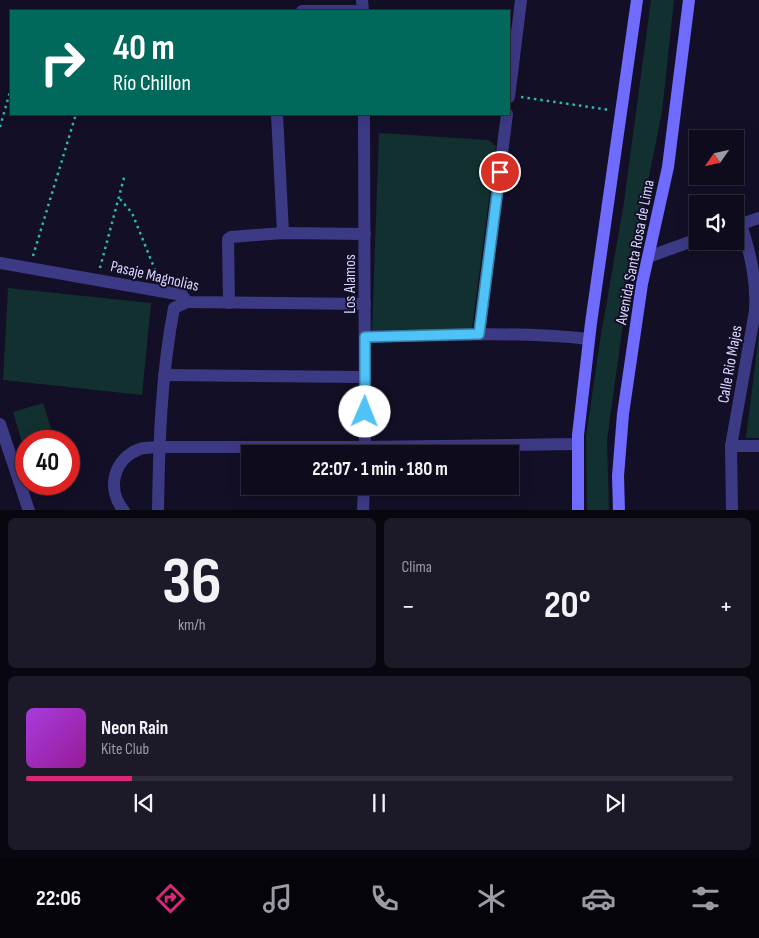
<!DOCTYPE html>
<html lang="es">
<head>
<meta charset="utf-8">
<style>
	:root { --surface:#0e0b1c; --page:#1c1929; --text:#f1f3f6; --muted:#9b9ba3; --line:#2e2b3b; --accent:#db2777 }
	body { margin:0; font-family:"Sofia Sans Condensed",sans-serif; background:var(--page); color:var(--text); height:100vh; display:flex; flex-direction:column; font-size:19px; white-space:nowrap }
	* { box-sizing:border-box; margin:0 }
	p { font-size:16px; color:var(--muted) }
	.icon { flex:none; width:28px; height:28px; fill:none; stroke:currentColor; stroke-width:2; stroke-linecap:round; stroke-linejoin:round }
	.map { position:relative; height:510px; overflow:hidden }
	.panel { display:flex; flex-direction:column; gap:8px; padding:8px; background:#08060f; flex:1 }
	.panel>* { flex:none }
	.hud { position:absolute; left:10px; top:10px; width:500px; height:105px; border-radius:0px; box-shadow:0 2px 12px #0003,0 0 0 1px var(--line); background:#00695c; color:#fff; overflow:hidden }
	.needle { width:32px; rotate:236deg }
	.fabs { position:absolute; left:689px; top:130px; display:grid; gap:10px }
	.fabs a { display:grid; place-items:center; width:55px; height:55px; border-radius:0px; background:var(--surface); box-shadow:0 2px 12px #0003,0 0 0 1px var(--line); font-size:25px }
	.speed { position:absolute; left:15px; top:430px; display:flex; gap:10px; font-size:25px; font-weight:700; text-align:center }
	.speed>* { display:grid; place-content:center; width:65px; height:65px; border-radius:50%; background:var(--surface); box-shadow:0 2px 12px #0003,0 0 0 1px var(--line); line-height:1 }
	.speed .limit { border:8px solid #d22; background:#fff; color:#111 }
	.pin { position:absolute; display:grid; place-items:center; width:42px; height:42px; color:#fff; margin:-21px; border:2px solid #fff; border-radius:50%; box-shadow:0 1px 5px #0007 }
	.me { position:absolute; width:55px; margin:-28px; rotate:1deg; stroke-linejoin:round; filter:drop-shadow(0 0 4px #0008) }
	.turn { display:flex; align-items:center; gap:18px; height:105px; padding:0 20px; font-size:22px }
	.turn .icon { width:65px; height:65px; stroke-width:2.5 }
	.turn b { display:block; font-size:35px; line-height:42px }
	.big { font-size:38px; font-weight:700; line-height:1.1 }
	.panel .card { flex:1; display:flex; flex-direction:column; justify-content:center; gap:8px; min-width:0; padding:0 18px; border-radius:8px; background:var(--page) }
	.panel .dial { align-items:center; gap:0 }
	.dial b { font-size:65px; line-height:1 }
	.song { display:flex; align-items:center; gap:15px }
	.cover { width:60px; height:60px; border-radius:8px; background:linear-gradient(135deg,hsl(280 70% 55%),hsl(300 70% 35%)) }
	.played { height:5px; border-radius:2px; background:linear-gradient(90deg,var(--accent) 15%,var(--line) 15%) }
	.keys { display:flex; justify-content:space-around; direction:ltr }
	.heat { display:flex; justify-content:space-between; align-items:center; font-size:28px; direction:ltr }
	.panel .tiles { flex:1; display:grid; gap:8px; grid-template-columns:1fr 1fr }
	.card:last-child { grid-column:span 2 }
	.trip { position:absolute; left:241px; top:445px; width:278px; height:50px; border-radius:0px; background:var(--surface); box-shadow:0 2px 12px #0003,0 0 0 1px var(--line); font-weight:700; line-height:50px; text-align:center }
	.tab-bar { display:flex; height:80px; justify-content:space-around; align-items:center; background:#06040b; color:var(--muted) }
	.tab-bar .icon { width:35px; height:35px }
	.tab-bar .on { color:var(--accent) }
	.tab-bar b { font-size:22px; color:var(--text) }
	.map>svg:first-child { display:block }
	.green { fill:#12302f }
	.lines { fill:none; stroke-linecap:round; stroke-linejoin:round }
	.path { stroke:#2fb8b0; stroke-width:2.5; stroke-dasharray:2.5 4; stroke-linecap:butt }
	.minor { stroke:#3d3a85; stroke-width:12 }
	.tertiary { stroke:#3d3a85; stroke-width:12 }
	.secondary { stroke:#6f6bff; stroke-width:12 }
	.route-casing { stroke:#337fa1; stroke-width:12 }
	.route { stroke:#4fc3f7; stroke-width:9 }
	.labels { text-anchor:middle; stroke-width:4; stroke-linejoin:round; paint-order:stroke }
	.street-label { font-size:16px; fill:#d9d4ff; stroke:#130f26 }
</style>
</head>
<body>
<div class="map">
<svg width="759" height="511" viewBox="0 0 759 511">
	<rect width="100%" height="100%" fill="#130f26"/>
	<!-- green -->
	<g class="green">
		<polygon points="651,0 674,0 662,112 631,266 607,440 609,510 587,510 586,436 600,341 624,202"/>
		<polygon points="379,133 488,140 496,146 472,329 372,330"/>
		<polygon points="8,288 151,303 142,395 3,380"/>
		<polygon points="759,333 759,438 746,438"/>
		<polygon points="43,403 55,441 26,441 26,456 13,412"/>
	</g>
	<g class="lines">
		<!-- path -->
		<g class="path">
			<polyline points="521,97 610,110"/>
			<polyline points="0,127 11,88"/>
			<polyline points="120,199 132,213 158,277"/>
			<polyline points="33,256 76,114"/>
			<polyline points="100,268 125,174"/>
		</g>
		<!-- minor -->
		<g class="minor">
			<polyline points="302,11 363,11"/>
			<polyline points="509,97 521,0"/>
			<polyline points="277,114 283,233"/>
			<polyline points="0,263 182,295 187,302 365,304"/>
			<polyline points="229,303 228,239 231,237 283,233 365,234"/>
			<polyline points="479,334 507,114"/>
			<path d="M365,337C439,335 515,331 589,339"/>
			<polyline points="164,375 365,377"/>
			<polyline points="0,424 29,511"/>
			<polyline points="731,446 759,446"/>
			<path d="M124,511C106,489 113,459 140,449C146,447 153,448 159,447H365L577,444"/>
			<path d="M158,511C159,443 161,375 174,308L187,302"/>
			<path d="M732,511L731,446L755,311C757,280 750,253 741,224"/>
		</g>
		<!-- tertiary -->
		<g class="tertiary">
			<polyline points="362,0 363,11"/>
			<polyline points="364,114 365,454"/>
			<polyline points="735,226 759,218"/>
			<polyline points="648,257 698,239"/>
			<polyline points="363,511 364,486"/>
		</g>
		<!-- secondary -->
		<g class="secondary">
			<polyline points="578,511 578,435 591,323 637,0"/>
			<polyline points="619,511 618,476 623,414 642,284 668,167 689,0"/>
		</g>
	</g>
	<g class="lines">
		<!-- route casing -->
		<g class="route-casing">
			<polyline id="route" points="365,412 365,337 479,334 500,172"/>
		</g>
		<!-- route -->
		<use href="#route" class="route"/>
	</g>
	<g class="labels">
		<!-- street labels -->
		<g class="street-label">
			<text transform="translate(634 252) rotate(-79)" y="6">Avenida Santa Rosa de Lima</text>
			<text transform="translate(155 275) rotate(13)" y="6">Pasaje Magnolias</text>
			<text transform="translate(349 284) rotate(-90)" y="6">Los Alamos</text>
			<text transform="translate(729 364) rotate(-80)" y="6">Calle Rio Majes</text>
		</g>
	</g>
</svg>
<div class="fabs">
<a><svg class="needle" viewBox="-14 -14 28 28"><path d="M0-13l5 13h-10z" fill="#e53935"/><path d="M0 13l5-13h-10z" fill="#9b9ba3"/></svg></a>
<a><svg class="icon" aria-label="sound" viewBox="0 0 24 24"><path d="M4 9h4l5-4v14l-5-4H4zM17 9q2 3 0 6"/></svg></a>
</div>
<div class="speed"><div class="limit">40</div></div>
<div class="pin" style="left:500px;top:172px;background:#d93025"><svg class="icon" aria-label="arrive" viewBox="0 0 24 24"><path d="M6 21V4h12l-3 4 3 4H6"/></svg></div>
<svg class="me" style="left:365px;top:412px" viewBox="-20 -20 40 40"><circle r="19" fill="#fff"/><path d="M0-13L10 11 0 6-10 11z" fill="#4fc3f7"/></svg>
<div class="trip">22:07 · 1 min · 180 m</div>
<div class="hud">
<div class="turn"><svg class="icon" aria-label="right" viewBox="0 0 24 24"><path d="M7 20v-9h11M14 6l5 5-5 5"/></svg><div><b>40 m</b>Río Chillon</div></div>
</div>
</div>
<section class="panel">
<div class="tiles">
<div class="card dial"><b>36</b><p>km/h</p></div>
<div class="card"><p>Clima</p>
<div class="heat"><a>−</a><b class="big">20°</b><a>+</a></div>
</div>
<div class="card">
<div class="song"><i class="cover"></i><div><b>Neon Rain</b><p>Kite Club</p></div></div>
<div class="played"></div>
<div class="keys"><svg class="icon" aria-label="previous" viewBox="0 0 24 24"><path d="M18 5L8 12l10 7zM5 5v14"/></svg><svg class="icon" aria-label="pause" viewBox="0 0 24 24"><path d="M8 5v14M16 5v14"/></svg><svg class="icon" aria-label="next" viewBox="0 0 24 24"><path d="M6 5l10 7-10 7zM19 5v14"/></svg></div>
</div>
</div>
</section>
<nav class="tab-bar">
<b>22:06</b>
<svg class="icon on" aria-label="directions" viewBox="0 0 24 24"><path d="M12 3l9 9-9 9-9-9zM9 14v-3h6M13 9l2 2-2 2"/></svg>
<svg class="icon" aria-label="music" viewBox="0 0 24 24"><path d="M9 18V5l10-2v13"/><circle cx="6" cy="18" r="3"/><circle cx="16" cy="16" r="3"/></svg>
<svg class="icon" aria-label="phone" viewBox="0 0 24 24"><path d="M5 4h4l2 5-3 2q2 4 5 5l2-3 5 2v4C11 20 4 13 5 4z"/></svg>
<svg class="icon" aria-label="climate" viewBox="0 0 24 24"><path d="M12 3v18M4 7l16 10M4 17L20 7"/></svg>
<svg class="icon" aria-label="car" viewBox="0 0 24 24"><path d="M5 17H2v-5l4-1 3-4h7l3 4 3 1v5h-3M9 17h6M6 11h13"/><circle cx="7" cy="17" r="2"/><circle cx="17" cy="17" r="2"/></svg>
<svg class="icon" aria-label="filters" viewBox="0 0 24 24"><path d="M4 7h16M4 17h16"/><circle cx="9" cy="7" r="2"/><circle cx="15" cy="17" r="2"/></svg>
</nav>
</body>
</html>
